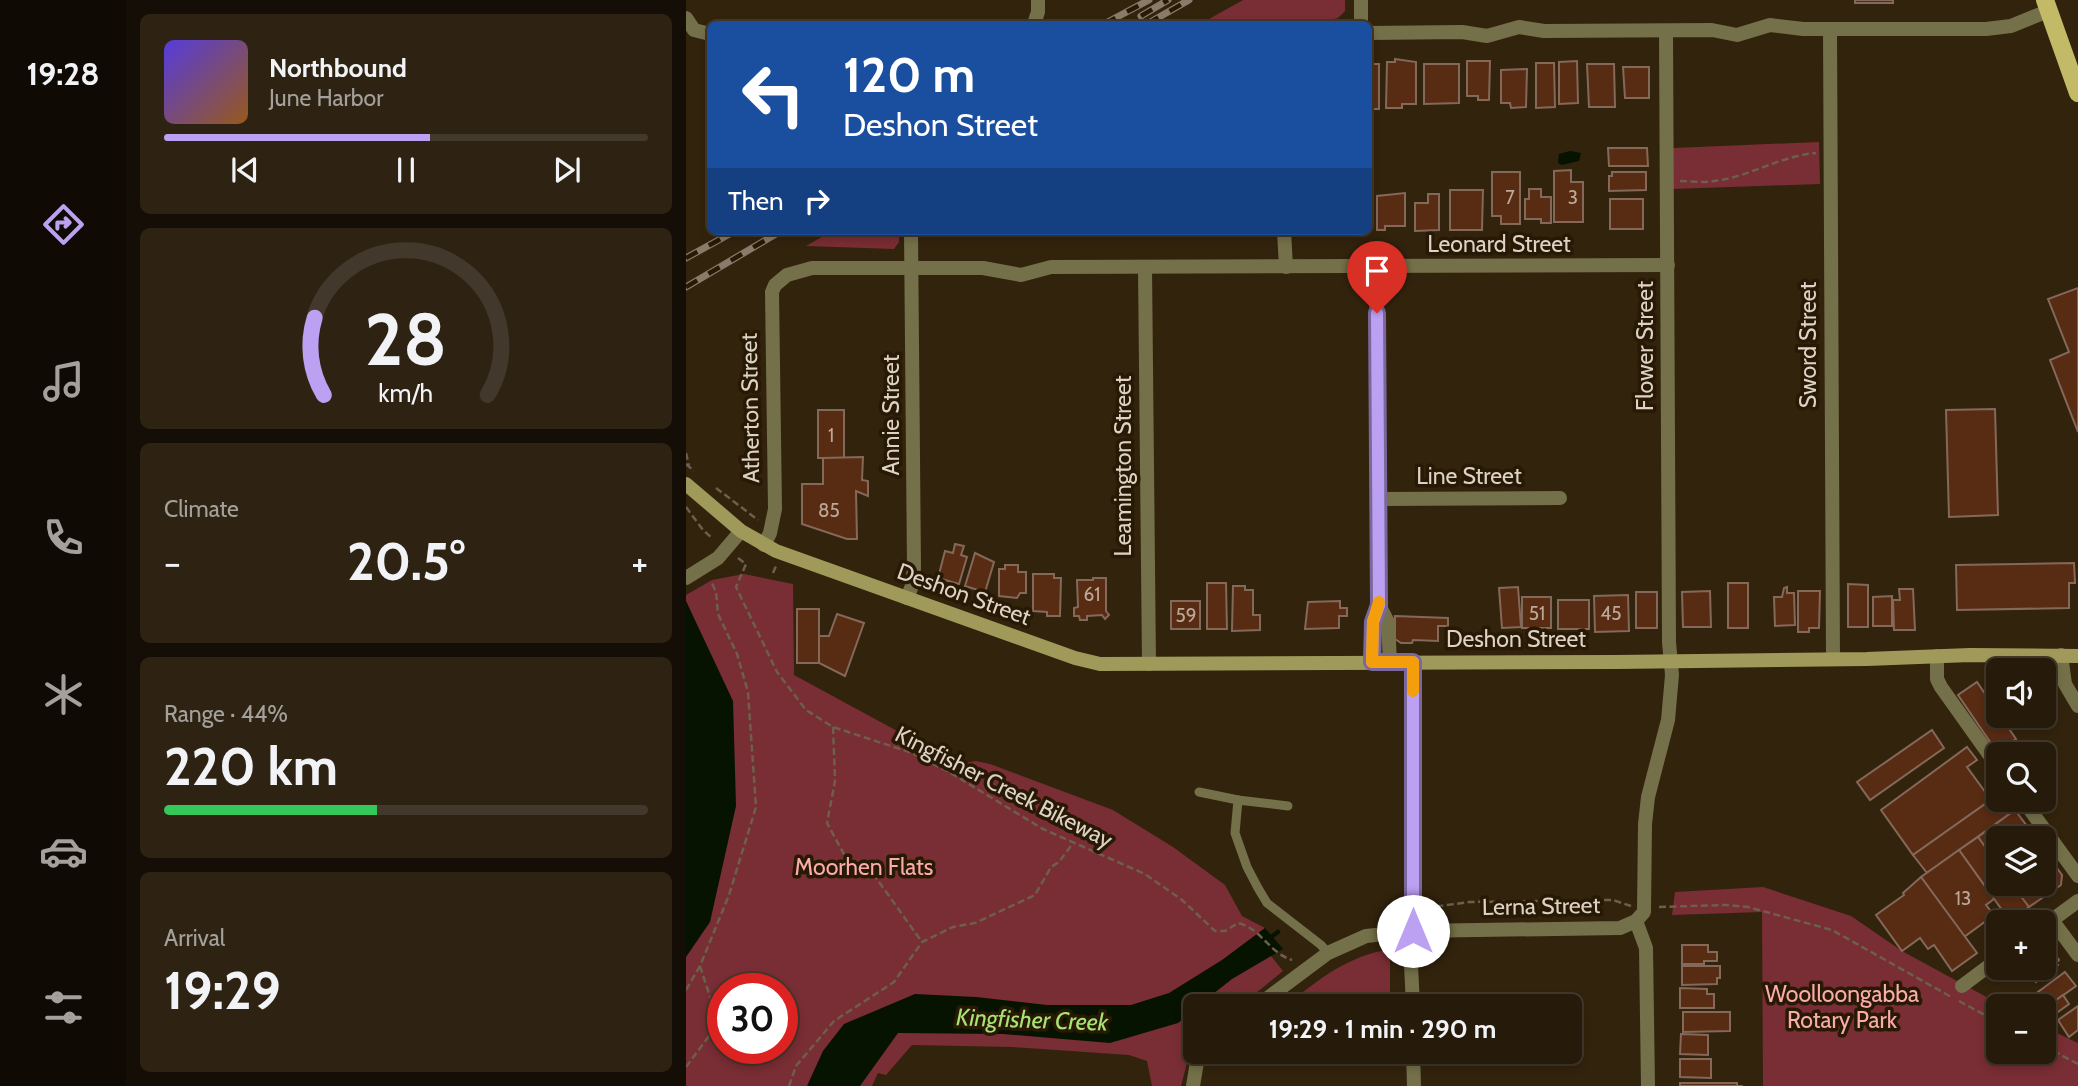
<!DOCTYPE html>
<html lang="en">
<head>
<meta charset="utf-8">
<style>
	:root { --surface:#261a0a; --page:#2e2313; --text:#f1f3f6; --muted:#a4a19c; --line:#42382b; --accent:#bca0f2 }
	body { margin:0; font-family:Cabin,sans-serif; background:var(--page); color:var(--text); height:100vh; display:flex; flex-direction:column; font-size:26px; white-space:nowrap }
	* { box-sizing:border-box; margin:0 }
	p { font-size:23px; color:var(--muted) }
	.icon { flex:none; width:38px; height:38px; fill:none; stroke:currentColor; stroke-width:2; stroke-linecap:round; stroke-linejoin:round }
	.map { position:relative; flex:1; overflow:hidden }
	.drawer { display:flex; flex-direction:column; gap:14px; padding:14px; background:#150e06; width:560px }
	.drawer>* { flex:none }
	.hud { position:absolute; left:21px; top:21px; width:665px; height:214px; border-radius:10px; box-shadow:0 4px 10px #0003,0 0 0 2px var(--line); background:#1a4fa0; color:#fff; overflow:hidden }
	.tools { position:absolute; left:1300px; top:658px; display:grid; gap:14px }
	.tools a { display:grid; place-items:center; width:70px; height:70px; border-radius:10px; background:var(--surface); box-shadow:0 4px 10px #0003,0 0 0 2px var(--line); font-size:35px }
	.speed { position:absolute; left:21px; top:973px; display:flex; gap:14px; font-size:35px; font-weight:700; text-align:center }
	.speed>* { display:grid; place-content:center; width:91px; height:91px; border-radius:50%; background:var(--surface); box-shadow:0 4px 10px #0003,0 0 0 2px var(--line); line-height:1 }
	.speed .limit { border:10px solid #d22; background:#fff; color:#111 }
	.pin { position:absolute; display:grid; place-items:center; width:60px; height:60px; color:#fff; margin:-72px -30px; border-radius:50% 50% 50% 0; rotate:-45deg; box-shadow:0 0 7px #0007 }
	.pin .icon { rotate:45deg }
	.me { position:absolute; width:77px; margin:-38px; rotate:0deg; stroke-linejoin:round; filter:drop-shadow(0 0 5px #0008) }
	.turn { display:flex; align-items:center; gap:24px; height:147px; padding:0 21px; font-size:32px }
	.turn .icon { width:91px; height:91px; stroke-width:2.5 }
	.turn b { display:block; font-size:49px; line-height:60px }
	.then { display:flex; align-items:center; height:66px; padding:0 21px; background:#0003; gap:14px; font-size:26px }
	.big { font-size:52px; font-weight:700; line-height:1.1 }
	.drawer .widget { flex:1; display:flex; flex-direction:column; justify-content:center; gap:10px; min-width:0; padding:0 24px; border-radius:10px; background:var(--page) }
	.drawer .dial { align-items:center; gap:0 }
	.dial svg { height:182px; overflow:visible; fill:none; stroke:var(--line); stroke-width:7; stroke-linecap:round; text-anchor:middle }
	.dial text { fill:var(--text); stroke:none }
	.song { display:flex; align-items:center; gap:21px }
	.cover { width:84px; height:84px; border-radius:10px; background:linear-gradient(135deg,hsl(250 70% 55%),hsl(30 70% 35%)) }
	.played { height:7px; border-radius:4px; background:linear-gradient(90deg,var(--accent) 55%,var(--line) 55%) }
	.keys { display:flex; justify-content:space-around; direction:ltr }
	.heat { display:flex; justify-content:space-between; align-items:center; font-size:38px; direction:ltr }
	.charge { height:10px; border-radius:5px; background:linear-gradient(90deg,#34c759 44%,var(--line) 0) }
	.trip { position:absolute; left:497px; top:994px; width:399px; height:70px; border-radius:10px; background:var(--surface); box-shadow:0 4px 10px #0003,0 0 0 2px var(--line); font-weight:700; line-height:70px; text-align:center }
	main { display:flex; flex:1; min-height:0 }
	.menu { display:flex; flex-direction:column; width:126px; justify-content:space-around; align-items:center; background:#0f0a04; color:var(--muted) }
	.menu .icon { width:49px; height:49px }
	.menu .selected { color:var(--accent) }
	.menu b { font-size:32px; color:var(--text) }
	.map>svg:first-child { display:block }
	.green { fill:#792d34; fill-rule:evenodd }
	.water { fill:#061300 }
	.lines { fill:none; stroke-linecap:round; stroke-linejoin:round }
	.stream { stroke:#061300; stroke-width:4.5 }
	.building { fill:#582b13; stroke:#84685a; stroke-width:2 }
	.path { stroke:#6d5f4c; stroke-width:2.5; stroke-dasharray:7 3.5; stroke-linecap:butt }
	.lane { stroke:#747049; stroke-width:9 }
	.street { stroke:#747049; stroke-width:14 }
	.secondary { stroke:#a09a5a; stroke-width:14 }
	.primary { stroke:#c2ba66; stroke-width:18 }
	.rail-casing { stroke:#887b6a; stroke-width:7 }
	.rail { stroke:#281904; stroke-width:4.5; stroke-dasharray:13; stroke-linecap:butt }
	.route-casing { stroke:#7a689d; stroke-width:18 }
	.route { stroke:#bca0f2; stroke-width:12 }
	.slow { stroke:#f59e0b; stroke-width:12 }
	.labels { text-anchor:middle; stroke-width:7; stroke-linejoin:round; paint-order:stroke }
	.number-label { font-size:19px; fill:#bba898 }
	.street-label { font-size:23px; fill:#dcd2c5; stroke:#281904 }
	.park-label { font-size:23px; fill:#faabac; stroke:#281904 }
	.water-label { font-size:24px; font-style:italic; fill:#a8e474; stroke:#281904 }
</style>
</head>
<body>
<main>
<nav class="menu">
<b>19:28</b>
<svg class="icon selected" aria-label="directions" viewBox="0 0 24 24"><path d="M12 3l9 9-9 9-9-9zM9 14v-3h6M13 9l2 2-2 2"/></svg>
<svg class="icon" aria-label="music" viewBox="0 0 24 24"><path d="M9 18V5l10-2v13"/><circle cx="6" cy="18" r="3"/><circle cx="16" cy="16" r="3"/></svg>
<svg class="icon" aria-label="phone" viewBox="0 0 24 24"><path d="M5 4h4l2 5-3 2q2 4 5 5l2-3 5 2v4C11 20 4 13 5 4z"/></svg>
<svg class="icon" aria-label="climate" viewBox="0 0 24 24"><path d="M12 3v18M4 7l16 10M4 17L20 7"/></svg>
<svg class="icon" aria-label="car" viewBox="0 0 24 24"><path d="M5 17H2v-5l4-1 3-4h7l3 4 3 1v5h-3M9 17h6M6 11h13"/><circle cx="7" cy="17" r="2"/><circle cx="17" cy="17" r="2"/></svg>
<svg class="icon" aria-label="filters" viewBox="0 0 24 24"><path d="M4 7h16M4 17h16"/><circle cx="9" cy="7" r="2"/><circle cx="15" cy="17" r="2"/></svg>
</nav>
<section class="drawer">
<div class="widget">
<div class="song"><i class="cover"></i><div><b>Northbound</b><p>June Harbor</p></div></div>
<div class="played"></div>
<div class="keys"><svg class="icon" aria-label="previous" viewBox="0 0 24 24"><path d="M18 5L8 12l10 7zM5 5v14"/></svg><svg class="icon" aria-label="pause" viewBox="0 0 24 24"><path d="M8 5v14M16 5v14"/></svg><svg class="icon" aria-label="next" viewBox="0 0 24 24"><path d="M6 5l10 7-10 7zM19 5v14"/></svg></div>
</div>
<div class="widget dial"><svg viewBox="0 0 100 80">
<path d="M14 69A42 42 0 1 1 86 69"/>
<path d="M14 69A42 42 0 0 1 10 35" stroke="#bca0f2"/>
<text x="50" y="56" font-size="32" font-weight="700">28</text>
<text x="50" y="72" font-size="11">km/h</text>
</svg></div>
<div class="widget"><p>Climate</p>
<div class="heat"><a>−</a><b class="big">20.5°</b><a>+</a></div>
</div>
<div class="widget"><p>Range · 44%</p><b class="big">220 km</b><div class="charge"></div></div>
<div class="widget"><p>Arrival</p><b class="big">19:29</b></div>
</section>
<div class="map">
<svg width="1392" height="1086" viewBox="0 0 1392 1086">
	<rect width="100%" height="100%" fill="#32230d"/>
	<!-- green -->
	<g class="green">
		<polygon points="557,0 659,0 659,11 652,18 644,20 523,19"/>
		<polygon points="1133,142 1134,184 987,189 987,148"/>
		<polygon points="146,231 213,231 213,242 208,249 120,246"/>
		<path d="M58,574L107,584L108,675L272,764L290,761L304,764L427,810L487,847L539,885L556,916L579,928L569,936L597,971L554,1006H509V1049L503,1055L495,1086H466L461,1061L443,1055L326,1047L226,1045L200,1075L192,1073L186,1086H0V595L26,580ZM37,989H96V1048H37Z"/>
		<polygon points="1077,887 1165,916 1216,951 1317,1006 1312,1006 1312,1052 1358,1052 1358,1027 1392,1043 1392,1086 1077,1086 1076,912 986,915 989,892"/>
		<path d="M704,949V1006H600C634,978 660,957 704,949Z"/>
		<polygon points="545,1052 704,1052 704,1058 534,1061"/>
	</g>
	<!-- water -->
	<g class="water">
		<polygon points="884,151 895,153 893,161 876,165 872,163 873,154"/>
		<polygon points="0,601 47,701 50,806 24,922 0,957"/>
		<polygon points="579,928 597,949 546,979 512,1006 509,1006 509,1009 492,1023 424,1043 317,1034 212,1033 174,1086 121,1086 137,1051 158,1024 229,994 290,997 361,1005 445,1005 483,993 536,960"/>
	</g>
	<g class="lines">
		<!-- stream -->
		<polyline class="stream" points="581,940 592,932"/>
	</g>
	<!-- building -->
	<g class="building">
		<rect x="1169" y="0" width="38" height="3"/>
		<polygon points="709,59 730,62 730,104 716,104 716,108 700,108 701,62 709,62"/>
		<polygon points="781,61 804,61 803,100 792,100 792,96 781,96"/>
		<polygon points="891,61 892,103 873,104 873,62"/>
		<polygon points="850,63 868,63 869,107 850,108"/>
		<rect x="682" y="64" width="11" height="45"/>
		<polygon points="738,64 773,64 773,103 738,104"/>
		<polygon points="901,64 928,64 929,107 903,107"/>
		<polygon points="937,67 963,67 963,98 939,98"/>
		<polygon points="841,69 840,107 825,108 824,103 815,103 815,70"/>
		<polygon points="922,148 961,148 962,166 923,166"/>
		<polygon points="885,170 885,182 897,182 897,222 868,222 868,171"/>
		<polygon points="806,172 834,172 834,224 815,224 815,216 806,216"/>
		<polygon points="926,172 960,172 960,190 923,191 923,176 926,176"/>
		<polygon points="843,189 855,189 855,197 865,197 865,223 855,223 855,219 839,219 839,199 843,199"/>
		<polygon points="764,190 797,190 796,230 764,230"/>
		<polygon points="719,193 719,226 699,226 699,230 691,230 691,196"/>
		<polygon points="742,194 753,194 753,230 729,231 729,203 742,203"/>
		<rect x="924" y="199" width="33" height="30"/>
		<polygon points="1392,288 1392,432 1364,360 1383,352 1362,299"/>
		<polygon points="1309,409 1312,515 1263,517 1260,410"/>
		<rect x="132" y="410" width="26" height="48"/>
		<polygon points="177,457 176,480 182,481 182,496 170,491 171,539 161,539 116,524 116,484 137,484 137,458"/>
		<polygon points="269,544 278,546 275,555 281,557 273,584 252,578 259,551 267,553"/>
		<polygon points="289,553 308,562 297,599 291,597 292,590 279,586"/>
		<polygon points="1388,563 1389,583 1383,583 1383,608 1271,610 1270,565"/>
		<polygon points="319,565 332,565 332,572 340,572 340,593 334,593 331,598 313,596 313,569 319,569"/>
		<polygon points="347,574 368,574 368,578 375,578 374,616 361,616 361,612 347,611"/>
		<polygon points="407,578 420,578 420,611 423,615 419,619 416,615 401,616 401,620 394,620 393,616 388,616 388,608 392,607 391,580 407,580"/>
		<polygon points="521,583 540,583 541,629 521,629"/>
		<rect x="1042" y="583" width="20" height="45"/>
		<polygon points="1162,584 1182,585 1182,627 1162,627"/>
		<polygon points="547,586 559,586 559,590 567,590 567,615 574,615 574,630 546,631"/>
		<polygon points="832,587 835,627 816,628 813,588"/>
		<polygon points="1101,587 1101,593 1108,593 1109,625 1089,626 1088,597 1096,597 1098,588"/>
		<polygon points="1213,589 1227,589 1229,630 1208,630 1207,600 1214,600"/>
		<polygon points="1024,591 1025,627 997,627 996,592"/>
		<polygon points="1112,591 1134,591 1133,628 1123,628 1123,632 1112,632"/>
		<rect x="950" y="592" width="21" height="36"/>
		<polygon points="942,595 943,631 909,632 908,596"/>
		<polygon points="1206,596 1206,626 1187,626 1187,597"/>
		<rect x="836" y="597" width="29" height="31"/>
		<rect x="872" y="600" width="31" height="29"/>
		<rect x="485" y="601" width="29" height="28"/>
		<polygon points="654,601 654,608 661,608 661,616 653,616 653,628 619,629 622,602"/>
		<rect x="111" y="609" width="22" height="54"/>
		<polygon points="151,614 178,623 159,676 133,663 133,636 143,636"/>
		<polygon points="709,616 762,618 762,626 752,626 752,641 727,640 726,643 715,643 709,639"/>
		<polygon points="1291,682 1330,739 1311,752 1272,695"/>
		<polygon points="1246,730 1258,748 1184,800 1171,782"/>
		<polygon points="1281,747 1291,760 1281,767 1305,800 1227,855 1195,810"/>
		<polygon points="1309,797 1322,815 1241,873 1227,855"/>
		<polygon points="1329,810 1350,838 1312,838 1312,865 1292,837"/>
		<polygon points="1292,837 1312,865 1312,884 1326,884 1343,907 1324,921 1273,850"/>
		<polygon points="1273,850 1308,899 1300,905 1308,915 1278,937 1235,877"/>
		<polygon points="1358,850 1376,875 1375,885 1343,907 1326,884 1358,884"/>
		<polygon points="1235,877 1291,953 1266,971 1248,945 1242,949 1234,938 1216,951 1190,915 1218,895 1217,893"/>
		<polygon points="996,945 1022,945 1022,952 1031,952 1031,961 1018,961 1018,964 996,964"/>
		<polygon points="1364,948 1373,960 1370,963 1372,965 1350,982 1339,968 1358,968 1358,952"/>
		<polygon points="996,966 1034,966 1034,978 1031,978 1031,984 996,985"/>
		<polygon points="1379,972 1390,986 1362,1006 1352,992"/>
		<polygon points="994,988 1021,989 1021,994 1028,994 1028,1008 994,1008"/>
		<polygon points="1377,995 1383,1004 1372,1012 1365,1004"/>
		<polygon points="1392,1006 1392,1030 1383,1037 1372,1020"/>
		<polygon points="997,1012 1044,1012 1044,1031 997,1032"/>
		<polygon points="995,1034 1022,1035 1022,1055 994,1054"/>
		<polygon points="994,1059 1025,1059 1025,1078 994,1077"/>
		<polygon points="994,1083 1051,1083 1051,1086 1057,1086 994,1086"/>
	</g>
	<g class="lines">
		<!-- path -->
		<g class="path">
			<path d="M994,181C1005,181 1017,183 1028,181C1063,177 1094,156 1130,153"/>
			<polyline points="0,453 3,466"/>
			<polyline points="0,464 8,471"/>
			<polyline points="30,488 72,520"/>
			<polyline points="0,507 17,530 27,539"/>
			<path d="M52,558L60,564L50,587L91,672L120,710L147,727L226,753L263,772L357,829L459,874L496,900L529,931H539L552,923C576,929 582,952 606,960"/>
			<polyline points="87,573 90,566"/>
			<polyline points="147,727 149,781 141,823 159,856 183,868 236,942"/>
			<polyline points="973,907 1040,905 1062,907 1146,930 1267,998"/>
			<polyline points="740,908 783,902 927,900 945,906"/>
			<polyline points="696,918 713,913"/>
			<polyline points="14,966 26,1003 37,1016"/>
			<polyline points="0,990 14,966 43,895 70,807 62,692 51,654 32,614 30,592 25,581"/>
			<polyline points="1273,1001 1312,1022"/>
			<polyline points="1358,1046 1392,1064"/>
			<polyline points="0,1067 23,1036 37,1024"/>
			<polyline points="103,1086 110,1066 148,1021 208,982 236,942 267,927 289,923 349,895 365,867 373,862 387,843"/>
		</g>
		<!-- lane -->
		<g class="lane">
			<polyline points="513,792 552,800"/>
			<polyline points="602,806 552,800 549,833 561,867 572,888 581,903 635,945 642,953"/>
		</g>
		<!-- street -->
		<g class="street">
			<polyline points="675,0 675,24"/>
			<polyline points="0,18 8,30 24,34"/>
			<polyline points="348,24 352,12 352,0"/>
			<polyline points="1144,30 1147,659"/>
			<polyline points="682,33 776,32 801,36 833,27 858,31 1026,30 1051,35 1084,25 1117,29 1300,29 1325,26 1362,11"/>
			<polyline points="598,231 600,267"/>
			<polyline points="459,267 463,664"/>
			<polyline points="692,499 874,498"/>
			<polyline points="78,545 84,533 89,509 86,292 89,285 101,275 126,268 297,268 335,275 365,267 982,265"/>
			<polyline points="0,578 32,558 55,531"/>
			<polyline points="221,598 226,586 228,568 225,231"/>
			<polyline points="693,605 702,622 704,662"/>
			<polyline points="1375,655 1379,684 1392,706"/>
			<polyline points="1251,656 1251,679 1255,687 1312,767"/>
			<polyline points="686,662 687,622 693,605 690,267"/>
			<polyline points="1337,800 1392,876"/>
			<polyline points="1366,920 1392,955"/>
			<polyline points="950,921 960,948 962,1086"/>
			<polyline points="1358,926 1392,901"/>
			<polyline points="1276,986 1312,959"/>
			<polyline points="571,1006 642,953 680,936 727,931 934,928 950,921 958,912 959,824 962,797 982,720 986,675 983,642 980,31"/>
			<polyline points="727,1006 724,944 727,931 727,662"/>
			<polyline points="727,1052 728,1086"/>
			<polyline points="507,1086 511,1062 518,1052"/>
		</g>
		<!-- secondary -->
		<polyline class="secondary" points="0,484 55,531 90,551 389,658 414,664 930,662 1181,659 1284,655 1392,656"/>
		<!-- primary -->
		<polyline class="primary" points="1359,0 1392,93"/>
		<!-- rail casing -->
		<g class="rail-casing">
			<g id="rail">
				<polyline points="455,16 482,0"/>
				<polyline points="418,24 463,0"/>
				<polyline points="461,24 503,0"/>
				<polyline points="0,258 49,231"/>
				<polyline points="0,287 95,231"/>
			</g>
		</g>
		<!-- rail -->
		<use href="#rail" class="rail"/>
	</g>
	<g class="lines">
		<!-- route casing -->
		<g class="route-casing">
			<polyline id="route" points="691,313 693,605 687,622 686,662 727,662 727,931"/>
		</g>
		<!-- route -->
		<use href="#route" class="route"/>
		<!-- slow -->
		<polyline class="slow" points="693,602 687,622 686,662 727,662 727,691"/>
	</g>
	<g class="labels">
		<!-- number labels -->
		<g class="number-label">
			<text x="824" y="204">7</text>
			<text x="887" y="204">3</text>
			<text x="145" y="442">1</text>
			<text x="143" y="517">85</text>
			<text x="406" y="601">61</text>
			<text x="851" y="620">51</text>
			<text x="925" y="620">45</text>
			<text x="500" y="622">59</text>
			<text x="1277" y="905">13</text>
		</g>
		<!-- street labels -->
		<g class="street-label">
			<text x="813" y="252">Leonard Street</text>
			<text transform="translate(1122 345) rotate(-90)" y="8">Sword Street</text>
			<text transform="translate(959 346) rotate(-90)" y="8">Flower Street</text>
			<text transform="translate(64 408) rotate(-91)" y="8">Atherton Street</text>
			<text transform="translate(205 415) rotate(-90)" y="8">Annie Street</text>
			<text transform="translate(437 466) rotate(-90)" y="8">Leamington Street</text>
			<text x="783" y="484">Line Street</text>
			<text transform="translate(278 594) rotate(20)" y="8">Deshon Street</text>
			<text x="830" y="647">Deshon Street</text>
			<text transform="translate(318 787) rotate(27)" y="8">Kingfisher Creek Bikeway</text>
			<text transform="translate(855 906) rotate(-1)" y="8">Lerna Street</text>
		</g>
		<!-- park labels -->
		<g class="park-label">
			<text x="178" y="875">Moorhen Flats</text>
			<text x="1156" y="1002">Woolloongabba<tspan x="1156" dy="26">Rotary Park</tspan></text>
		</g>
		<!-- water labels -->
		<g class="water-label">
			<text transform="translate(346 1020) rotate(2)" y="8">Kingfisher Creek</text>
		</g>
	</g>
</svg>
<div class="tools">
<a><svg class="icon" aria-label="sound" viewBox="0 0 24 24"><path d="M4 9h4l5-4v14l-5-4H4zM17 9q2 3 0 6"/></svg></a>
<a><svg class="icon" aria-label="search" viewBox="0 0 24 24"><circle cx="10" cy="10" r="6"/><path d="M15 15l6 6"/></svg></a>
<a><svg class="icon" aria-label="layers" viewBox="0 0 24 24"><path d="M12 4l9 5-9 5-9-5zM3 14l9 5 9-5"/></svg></a>
<a>+</a>
<a>−</a>
</div>
<div class="speed"><div class="limit">30</div></div>
<div class="pin" style="left:691px;top:313px;background:#d93025"><svg class="icon" aria-label="arrive" viewBox="0 0 24 24"><path d="M6 21V4h12l-3 4 3 4H6"/></svg></div>
<svg class="me" style="left:727px;top:931px" viewBox="-20 -20 40 40"><circle r="19" fill="#fff"/><path d="M0-13L10 11 0 6-10 11z" fill="#bca0f2"/></svg>
<div class="trip">19:29 · 1 min · 290 m</div>
<div class="hud">
<div class="turn"><svg class="icon" aria-label="left" viewBox="0 0 24 24"><path d="M17 20v-9H6M10 6l-5 5 5 5"/></svg><div><b>120 m</b>Deshon Street</div></div>
<div class="then">Then<svg class="icon" aria-label="right" viewBox="0 0 24 24"><path d="M7 20v-9h11M14 6l5 5-5 5"/></svg></div>
</div>
</div>
</main>
</body>
</html>
